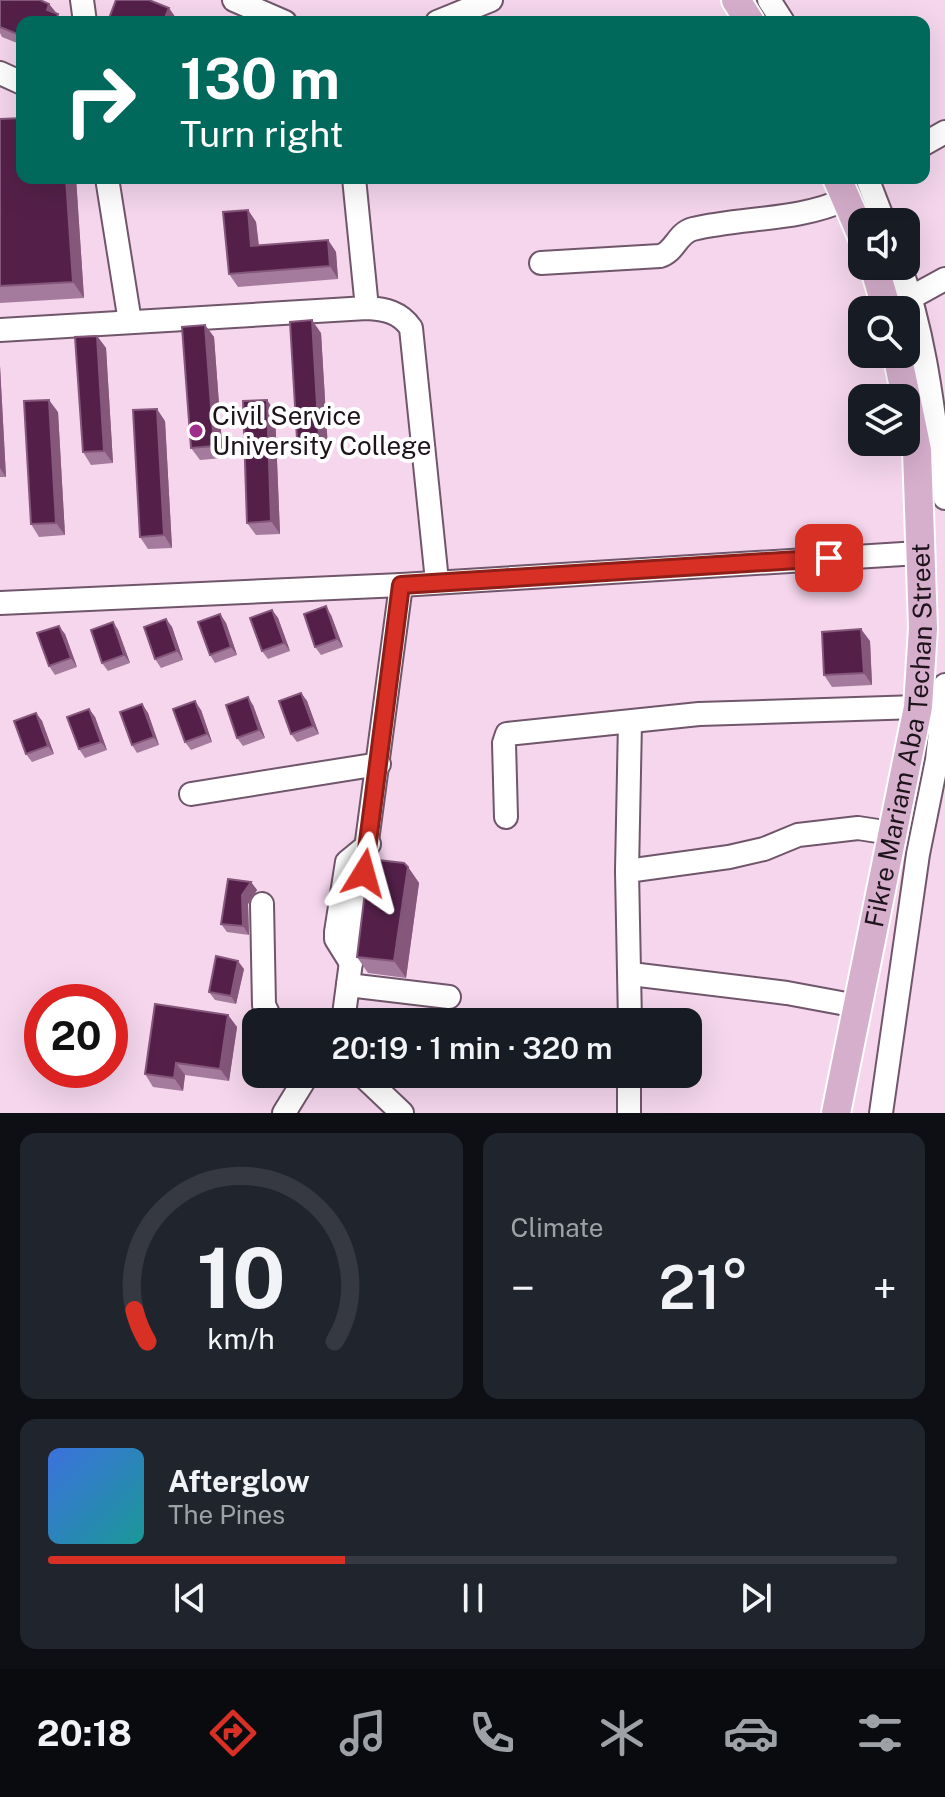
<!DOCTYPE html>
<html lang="en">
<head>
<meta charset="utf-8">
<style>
	:root { --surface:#171b24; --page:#20242c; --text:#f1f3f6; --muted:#9ea1a6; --line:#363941; --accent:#d93025 }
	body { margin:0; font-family:"Public Sans",sans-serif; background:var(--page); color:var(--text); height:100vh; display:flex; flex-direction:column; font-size:30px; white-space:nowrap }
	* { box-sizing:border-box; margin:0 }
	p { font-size:26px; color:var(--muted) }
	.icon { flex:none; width:44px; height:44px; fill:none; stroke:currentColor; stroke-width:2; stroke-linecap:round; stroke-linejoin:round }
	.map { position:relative; height:1113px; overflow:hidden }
	.side { display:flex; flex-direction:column; gap:20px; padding:20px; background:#0d0f14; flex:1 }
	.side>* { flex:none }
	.banner { position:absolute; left:16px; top:16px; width:914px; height:168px; border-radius:16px; box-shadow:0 8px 32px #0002; background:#00695c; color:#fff; overflow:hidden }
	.buttons { position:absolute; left:848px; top:208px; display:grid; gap:16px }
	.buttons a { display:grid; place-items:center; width:72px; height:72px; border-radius:16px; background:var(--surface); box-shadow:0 8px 32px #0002; font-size:40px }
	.speed { position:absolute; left:24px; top:984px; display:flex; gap:16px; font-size:40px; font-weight:700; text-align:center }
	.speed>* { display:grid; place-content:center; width:104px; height:104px; border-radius:50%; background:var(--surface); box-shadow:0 8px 32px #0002; line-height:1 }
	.speed .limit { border:12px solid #d22; background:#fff; color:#111 }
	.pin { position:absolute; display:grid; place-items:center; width:68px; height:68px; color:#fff; margin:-34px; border-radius:16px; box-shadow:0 4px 12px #0006 }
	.me { position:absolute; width:88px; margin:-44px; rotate:8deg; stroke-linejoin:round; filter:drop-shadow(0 0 6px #0008) }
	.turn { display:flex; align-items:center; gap:28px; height:168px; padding:0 32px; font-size:36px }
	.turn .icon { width:104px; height:104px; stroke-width:2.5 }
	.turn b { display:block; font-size:56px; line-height:68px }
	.big { font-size:60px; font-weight:600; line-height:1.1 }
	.side .tile { flex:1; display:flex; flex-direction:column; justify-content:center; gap:12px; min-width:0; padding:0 28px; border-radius:16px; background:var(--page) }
	.side .dial { align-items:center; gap:0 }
	.dial svg { height:208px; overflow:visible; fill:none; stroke:var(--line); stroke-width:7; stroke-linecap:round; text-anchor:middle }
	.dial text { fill:var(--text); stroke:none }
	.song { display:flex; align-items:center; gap:24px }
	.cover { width:96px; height:96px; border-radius:12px; background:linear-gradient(135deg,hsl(220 70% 55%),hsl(180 70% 35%)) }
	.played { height:8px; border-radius:4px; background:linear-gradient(90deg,var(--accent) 35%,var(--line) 35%) }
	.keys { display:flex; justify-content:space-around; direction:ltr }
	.heat { display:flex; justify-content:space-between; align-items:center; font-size:44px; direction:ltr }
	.side .tiles { flex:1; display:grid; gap:20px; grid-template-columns:1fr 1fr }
	.tile:last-child { grid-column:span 2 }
	.trip { position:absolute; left:242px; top:1008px; width:460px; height:80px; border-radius:16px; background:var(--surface); box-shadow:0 8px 32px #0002; font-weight:600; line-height:80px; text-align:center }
	.tab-bar { display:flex; height:128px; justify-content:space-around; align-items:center; background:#090b0e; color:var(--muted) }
	.tab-bar .icon { width:56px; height:56px }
	.tab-bar .active { color:var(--accent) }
	.tab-bar b { font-size:36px; color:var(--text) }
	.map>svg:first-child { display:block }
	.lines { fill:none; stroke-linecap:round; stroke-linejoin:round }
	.minor-casing { stroke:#70566a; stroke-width:26 }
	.major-casing { stroke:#fff; stroke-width:32 }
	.minor { stroke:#fff; stroke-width:22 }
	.major { stroke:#d6afcd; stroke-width:28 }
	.wall { fill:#a47b9c }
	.shaded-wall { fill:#84577b }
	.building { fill:#54204a; stroke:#84577b; stroke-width:2 }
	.route-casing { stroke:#8d1f18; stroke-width:20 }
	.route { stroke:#d93025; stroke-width:14 }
	.poi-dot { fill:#9f2e8c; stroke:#fff; stroke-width:3 }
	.labels { text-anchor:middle; stroke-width:8; stroke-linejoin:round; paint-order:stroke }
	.poi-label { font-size:26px; fill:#1d131b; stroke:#fff; text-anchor:start }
	.street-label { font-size:26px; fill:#1d131b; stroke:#fff }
</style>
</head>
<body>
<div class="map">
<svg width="945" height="1113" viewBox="0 0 945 1113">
	<rect width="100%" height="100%" fill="#f5d6ed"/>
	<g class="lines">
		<!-- minor casing -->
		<g class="minor-casing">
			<g id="minor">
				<polyline points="82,0 85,22"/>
				<polyline points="234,0 285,22"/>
				<polyline points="769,0 783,22"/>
				<polyline points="437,22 491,0"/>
				<polyline points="0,73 22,83"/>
				<polyline points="924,144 945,132"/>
				<polyline points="107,178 130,322"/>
				<polyline points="354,178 367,308"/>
				<polyline points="867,178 884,222"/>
				<path d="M541,263L660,256C675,252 677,233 693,229C743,217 799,221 846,199"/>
				<path d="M900,266C927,340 934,420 945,498"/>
				<polyline points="912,297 945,279"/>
				<path d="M0,330L367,308C385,309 400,312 411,328L437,581"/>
				<polyline points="0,603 401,585 919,553"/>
				<polyline points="630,722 627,871 630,1022"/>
				<polyline points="191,794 379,764"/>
				<polyline points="506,817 504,743 507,734 699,714 918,707"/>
				<polyline points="627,871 729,857 764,849 798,835 858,828 891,833"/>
				<polyline points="262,904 264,1005 272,1022"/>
				<polyline points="351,963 336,939 336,932 347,862 369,844"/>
				<polyline points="631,974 787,993 857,1006"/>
				<polyline points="348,985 449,997"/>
				<polyline points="343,1022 401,585"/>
				<polyline points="361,1074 402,1113"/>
				<polyline points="284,1113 308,1074"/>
				<polyline points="629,1113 629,1074"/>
				<polyline points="881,1113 918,854 937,760 945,685"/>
			</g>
		</g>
		<!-- major casing -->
		<g class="major-casing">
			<g id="major">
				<polyline points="736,0 750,22"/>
				<polyline points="837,178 862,236"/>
				<polyline points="874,266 887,310"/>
				<path id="s1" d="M836,1113L918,707L923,628L917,450L897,354"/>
			</g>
		</g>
		<!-- minor -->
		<use href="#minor" class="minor"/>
		<!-- major -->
		<use href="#major" class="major"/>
	</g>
	<!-- wall -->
	<g class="wall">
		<polygon points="0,0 49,4 63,22 22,22 22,45 2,37 0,33"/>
		<polygon points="0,119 22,178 76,178 84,298 0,303"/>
		<polygon points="248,210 256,222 259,245 328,240 336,252 338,279 238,287 229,274"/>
		<polygon points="205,325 214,337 223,458 200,460 191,448"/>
		<polygon points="321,333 328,450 305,452 297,439"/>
		<polygon points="97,336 106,348 113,463 91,465 83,452"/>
		<polygon points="0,366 6,477 0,477"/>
		<polygon points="267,400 275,412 280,534 256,535 247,523"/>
		<polygon points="58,412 65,535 39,537 31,524"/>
		<polygon points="165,421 172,548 148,549 140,537"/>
		<polygon points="272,610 278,618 290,651 268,659 262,651"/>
		<polygon points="220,614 226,623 237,655 215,663 210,655"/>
		<polygon points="331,615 343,647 321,655 315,647"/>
		<polygon points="166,619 172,627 183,660 161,668 155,659"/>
		<polygon points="113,622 118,630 130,663 108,671 102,663"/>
		<polygon points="65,634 77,667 55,675 49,666"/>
		<polygon points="870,641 872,685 832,687 824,675"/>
		<polygon points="301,693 307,701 319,734 297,742 291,734"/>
		<polygon points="142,704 148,713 159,745 137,753 132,745"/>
		<polygon points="253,705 265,738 243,746 237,738"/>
		<polygon points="89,709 95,717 107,750 85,758 79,749"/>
		<polygon points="201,710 212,742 191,750 185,742"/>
		<polygon points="36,713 42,721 54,754 32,762 26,754"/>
		<polygon points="408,867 419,883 406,978 368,973 357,957"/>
		<polygon points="251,882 257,890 248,904 249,935 227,932 221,924"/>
		<polygon points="244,969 236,1004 215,1000 209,992"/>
		<polygon points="228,1015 237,1027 229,1081 185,1075 183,1091 153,1087 145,1074"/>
	</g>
	<!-- shaded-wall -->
	<g class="shaded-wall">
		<polygon points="49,4 58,15 63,22 55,22 47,10"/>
		<polygon points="169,8 176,18 179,22 172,22 166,15"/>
		<polygon points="66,178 76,178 84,298 73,282"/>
		<polygon points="248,210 256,222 260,258 251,246"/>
		<polygon points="328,240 336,252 338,279 330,266"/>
		<polygon points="312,320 321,333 328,450 319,438"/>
		<polygon points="205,325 214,337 223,458 214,446"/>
		<polygon points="97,336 106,348 113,463 104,451"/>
		<polygon points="0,366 6,477 0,468"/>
		<polygon points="49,400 58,412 65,535 56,523"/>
		<polygon points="267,400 275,412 280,534 271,521"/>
		<polygon points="157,409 165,421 172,548 164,535"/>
		<polygon points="326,606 331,615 343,647 337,639"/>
		<polygon points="272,610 278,618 290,651 284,643"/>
		<polygon points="220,614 226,623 237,655 231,647"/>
		<polygon points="166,619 172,627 183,660 177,651"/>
		<polygon points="113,622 118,630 130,663 124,655"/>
		<polygon points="59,626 65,634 77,667 71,658"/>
		<polygon points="861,629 870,641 872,685 864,673"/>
		<polygon points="301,693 307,701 319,734 313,726"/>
		<polygon points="248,697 253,705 265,738 259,730"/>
		<polygon points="195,701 201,710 212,742 207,734"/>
		<polygon points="142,704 148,713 159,745 154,737"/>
		<polygon points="89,709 95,717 107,750 101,742"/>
		<polygon points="36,713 42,721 54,754 48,746"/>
		<polygon points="408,867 419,883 406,978 394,961"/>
		<polygon points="251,882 257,890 248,904 249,935 243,926 242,895"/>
		<polygon points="238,961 244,969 236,1004 231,996"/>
		<polygon points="228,1015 237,1027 229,1081 220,1069"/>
		<polygon points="176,1063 185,1075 183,1091 174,1078"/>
	</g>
	<!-- building -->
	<g class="building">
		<polygon points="0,0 40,0 49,4 47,10 58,14 55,22 22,22 22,36 0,27"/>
		<polygon points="116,0 149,0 169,8 166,15 176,18 175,22 111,22 108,21"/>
		<polygon points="22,118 22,178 66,178 73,282 0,286 0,119"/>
		<polygon points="248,210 251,246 328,240 330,266 229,274 223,212"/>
		<polygon points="312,320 319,438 297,439 290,322"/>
		<polygon points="205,325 214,446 191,448 182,327"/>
		<polygon points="97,336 104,451 83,452 75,337"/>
		<polygon points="49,400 56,523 31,524 24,401"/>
		<polygon points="267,400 271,521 247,523 243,401"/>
		<polygon points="157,409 164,535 140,537 133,410"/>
		<polygon points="326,606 337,639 315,647 304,614"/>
		<polygon points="272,610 284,643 262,651 250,618"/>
		<polygon points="220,614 231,647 210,655 198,622"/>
		<polygon points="166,619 177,651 155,659 144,627"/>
		<polygon points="113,622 124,655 102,663 91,630"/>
		<polygon points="59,626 71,658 49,666 37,633"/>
		<polygon points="861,629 864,673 824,675 822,632"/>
		<polygon points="301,693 313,726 291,734 279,701"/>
		<polygon points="248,697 259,730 237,738 226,705"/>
		<polygon points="195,701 207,734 185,742 173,709"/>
		<polygon points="142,704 154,737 132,745 120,712"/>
		<polygon points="89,709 101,742 79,749 67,717"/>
		<polygon points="36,713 48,746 26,754 14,721"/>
		<polygon points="369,859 404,863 408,867 394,961 357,957"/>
		<polygon points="228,879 251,882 242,895 243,926 221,924"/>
		<polygon points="216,956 238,961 231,996 209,992"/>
		<polygon points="155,1004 228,1015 220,1069 176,1063 174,1078 145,1074"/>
	</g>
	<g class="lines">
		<!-- route casing -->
		<g class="route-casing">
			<polyline id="route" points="364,873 401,585 829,558"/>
		</g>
		<!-- route -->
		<use href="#route" class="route"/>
	</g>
	<!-- markers -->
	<circle class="poi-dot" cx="196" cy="431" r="8"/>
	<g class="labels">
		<!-- poi labels -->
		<g class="poi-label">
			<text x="212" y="425">Civil Service<tspan x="212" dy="30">University College</tspan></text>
		</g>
		<!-- street labels -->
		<g class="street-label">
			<text dy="9" stroke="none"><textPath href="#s1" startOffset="384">Fikre Mariam Aba Techan Street</textPath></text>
		</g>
	</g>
</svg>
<div class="buttons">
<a><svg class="icon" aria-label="sound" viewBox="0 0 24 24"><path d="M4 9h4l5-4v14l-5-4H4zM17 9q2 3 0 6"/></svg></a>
<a><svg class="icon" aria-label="search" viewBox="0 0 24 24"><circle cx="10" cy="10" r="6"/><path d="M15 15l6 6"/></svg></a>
<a><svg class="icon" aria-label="layers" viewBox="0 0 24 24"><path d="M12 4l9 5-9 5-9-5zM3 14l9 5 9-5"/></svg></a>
</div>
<div class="speed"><div class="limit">20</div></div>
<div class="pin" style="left:829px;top:558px;background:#d93025"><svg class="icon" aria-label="arrive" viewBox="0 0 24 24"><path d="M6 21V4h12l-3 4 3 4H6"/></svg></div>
<svg class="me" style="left:364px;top:873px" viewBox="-20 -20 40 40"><path d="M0-17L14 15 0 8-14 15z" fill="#d93025" stroke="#fff" stroke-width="4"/></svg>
<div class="trip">20:19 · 1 min · 320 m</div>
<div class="banner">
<div class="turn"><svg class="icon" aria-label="right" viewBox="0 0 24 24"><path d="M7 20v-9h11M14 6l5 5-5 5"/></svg><div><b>130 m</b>Turn right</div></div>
</div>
</div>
<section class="side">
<div class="tiles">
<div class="tile dial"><svg viewBox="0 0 100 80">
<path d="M14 69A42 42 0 1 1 86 69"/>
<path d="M14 69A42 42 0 0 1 9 57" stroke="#d93025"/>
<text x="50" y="56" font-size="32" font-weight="700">10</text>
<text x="50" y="72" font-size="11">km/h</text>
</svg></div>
<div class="tile"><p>Climate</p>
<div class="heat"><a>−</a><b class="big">21°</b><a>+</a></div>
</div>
<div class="tile">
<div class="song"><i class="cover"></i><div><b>Afterglow</b><p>The Pines</p></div></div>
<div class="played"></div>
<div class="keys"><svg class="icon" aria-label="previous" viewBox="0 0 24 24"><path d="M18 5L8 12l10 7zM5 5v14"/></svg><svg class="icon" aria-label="pause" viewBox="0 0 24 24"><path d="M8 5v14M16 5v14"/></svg><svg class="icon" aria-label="next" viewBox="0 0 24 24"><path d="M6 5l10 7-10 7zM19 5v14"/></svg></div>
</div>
</div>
</section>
<nav class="tab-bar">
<b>20:18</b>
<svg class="icon active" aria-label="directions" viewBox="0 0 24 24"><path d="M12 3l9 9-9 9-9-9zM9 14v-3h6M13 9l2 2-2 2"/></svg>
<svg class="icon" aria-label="music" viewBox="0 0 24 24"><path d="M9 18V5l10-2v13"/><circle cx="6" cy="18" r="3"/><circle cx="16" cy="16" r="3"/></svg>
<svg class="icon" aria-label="phone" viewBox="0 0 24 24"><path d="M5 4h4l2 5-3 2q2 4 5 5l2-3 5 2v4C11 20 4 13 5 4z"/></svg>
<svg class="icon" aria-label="climate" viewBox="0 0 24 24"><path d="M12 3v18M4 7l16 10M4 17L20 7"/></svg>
<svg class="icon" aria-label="car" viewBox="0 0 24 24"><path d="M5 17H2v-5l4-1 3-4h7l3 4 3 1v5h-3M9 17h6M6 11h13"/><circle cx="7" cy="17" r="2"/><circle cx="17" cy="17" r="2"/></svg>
<svg class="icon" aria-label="filters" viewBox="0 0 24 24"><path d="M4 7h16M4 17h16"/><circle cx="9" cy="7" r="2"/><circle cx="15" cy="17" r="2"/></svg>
</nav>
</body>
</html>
